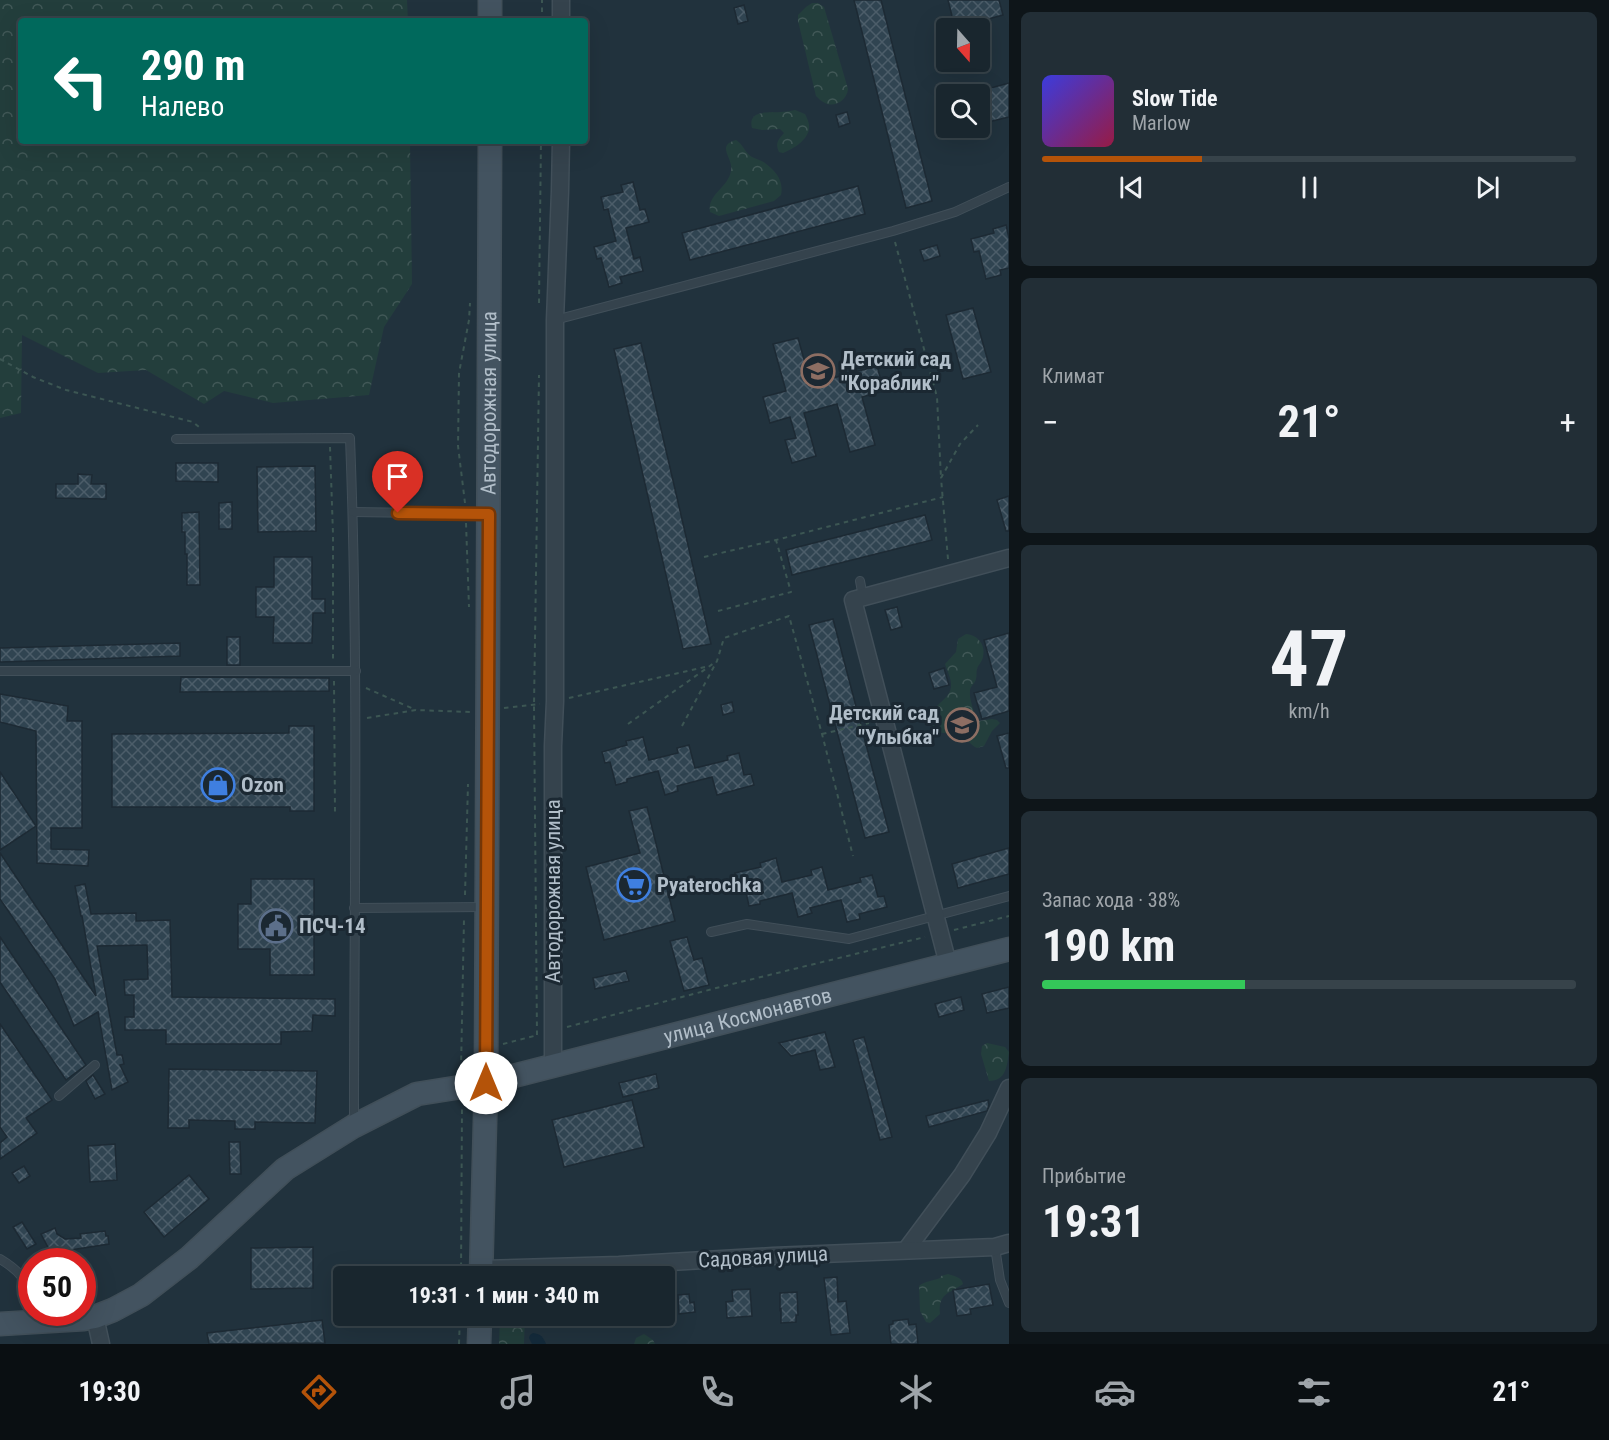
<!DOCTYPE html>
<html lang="ru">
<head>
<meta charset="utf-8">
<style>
	:root { --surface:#19262e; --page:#222e36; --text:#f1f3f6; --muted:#9fa5aa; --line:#37434a; --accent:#b45309 }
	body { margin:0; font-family:"Roboto Condensed",sans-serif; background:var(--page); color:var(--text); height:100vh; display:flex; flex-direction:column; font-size:22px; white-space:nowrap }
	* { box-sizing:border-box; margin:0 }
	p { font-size:20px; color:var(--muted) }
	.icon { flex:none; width:33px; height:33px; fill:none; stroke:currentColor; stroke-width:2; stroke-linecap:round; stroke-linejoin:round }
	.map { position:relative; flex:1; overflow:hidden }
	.details { display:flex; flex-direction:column; gap:12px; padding:12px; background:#0e1519; width:600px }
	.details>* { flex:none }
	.guide { position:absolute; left:18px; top:18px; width:570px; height:126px; border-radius:6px; box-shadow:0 6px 24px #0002,0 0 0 2px var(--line); background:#00695c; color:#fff; overflow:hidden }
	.needle { width:39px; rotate:160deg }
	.tools { position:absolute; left:936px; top:18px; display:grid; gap:12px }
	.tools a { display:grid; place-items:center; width:54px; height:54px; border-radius:6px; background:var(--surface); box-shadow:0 6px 24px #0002,0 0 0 2px var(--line); font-size:30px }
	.speed { position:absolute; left:18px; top:1248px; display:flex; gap:12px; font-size:30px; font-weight:700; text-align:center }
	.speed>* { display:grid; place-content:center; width:78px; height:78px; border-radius:50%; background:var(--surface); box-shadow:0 6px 24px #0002,0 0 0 2px var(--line); line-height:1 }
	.speed .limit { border:9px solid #d22; background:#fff; color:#111 }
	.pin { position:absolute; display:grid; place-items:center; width:51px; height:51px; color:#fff; margin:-62px -26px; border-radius:50% 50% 50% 0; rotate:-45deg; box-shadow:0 0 6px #0007 }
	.pin .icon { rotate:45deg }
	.me { position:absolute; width:66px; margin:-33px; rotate:0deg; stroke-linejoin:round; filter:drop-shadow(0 0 4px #0008) }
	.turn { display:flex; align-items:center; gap:21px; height:126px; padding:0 24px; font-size:27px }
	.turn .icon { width:78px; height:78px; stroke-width:2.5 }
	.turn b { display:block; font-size:42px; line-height:51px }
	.big { font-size:45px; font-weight:700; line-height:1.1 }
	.details .tile { flex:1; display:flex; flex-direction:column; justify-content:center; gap:9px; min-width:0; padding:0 21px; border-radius:9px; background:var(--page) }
	.details .dial { align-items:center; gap:0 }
	.dial b { font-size:78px; line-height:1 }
	.song { display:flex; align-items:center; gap:18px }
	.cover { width:72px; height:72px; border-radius:9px; background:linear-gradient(135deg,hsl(240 70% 55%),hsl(340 70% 35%)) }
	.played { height:6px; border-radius:3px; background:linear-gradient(90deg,var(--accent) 30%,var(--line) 30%) }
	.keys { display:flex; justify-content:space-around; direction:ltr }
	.heat { display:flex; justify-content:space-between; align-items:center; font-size:33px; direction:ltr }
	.charge { height:9px; border-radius:4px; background:linear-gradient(90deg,#34c759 38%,var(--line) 0) }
	.trip { position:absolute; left:333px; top:1266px; width:342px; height:60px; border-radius:6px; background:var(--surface); box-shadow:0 6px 24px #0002,0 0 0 2px var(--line); font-weight:700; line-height:60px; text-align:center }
	.menu { display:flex; height:96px; justify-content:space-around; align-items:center; background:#0a0f12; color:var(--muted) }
	.menu .icon { width:42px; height:42px }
	.menu .active { color:var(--accent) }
	.menu b { font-size:27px; color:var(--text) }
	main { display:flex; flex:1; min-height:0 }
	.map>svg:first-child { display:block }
	.forest { fill:url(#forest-crowns) }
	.water { fill:#142b3b }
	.building { fill:url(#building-cross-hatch); stroke:#1d2a34; stroke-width:1.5 }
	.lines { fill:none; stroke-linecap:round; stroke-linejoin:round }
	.lane-casing { stroke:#414f59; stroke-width:10 }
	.street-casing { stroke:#414f59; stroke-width:19 }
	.secondary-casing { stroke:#414f59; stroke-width:25 }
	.path { stroke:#3c5653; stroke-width:2; stroke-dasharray:4.5 4.5; stroke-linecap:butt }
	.lane { stroke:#35434d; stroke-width:8 }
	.street { stroke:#35434d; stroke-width:16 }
	.secondary { stroke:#435360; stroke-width:22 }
	.route-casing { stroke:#753606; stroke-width:15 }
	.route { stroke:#b45309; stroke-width:10 }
	.labels { text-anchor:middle; stroke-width:6; stroke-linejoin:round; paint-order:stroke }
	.poi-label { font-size:21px; font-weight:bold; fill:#b1bec9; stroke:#1b2832; text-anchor:start }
	.street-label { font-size:21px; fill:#b1bec9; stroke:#1b2832 }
</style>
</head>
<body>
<main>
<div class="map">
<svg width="1009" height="1344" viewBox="0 0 1009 1344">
	<defs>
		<pattern id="forest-crowns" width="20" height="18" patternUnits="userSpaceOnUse" patternTransform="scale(1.5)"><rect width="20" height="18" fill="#233e3c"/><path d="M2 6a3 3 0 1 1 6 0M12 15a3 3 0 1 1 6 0" fill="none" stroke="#415857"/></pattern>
		<pattern id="building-cross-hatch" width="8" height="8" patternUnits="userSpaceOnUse" patternTransform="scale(1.5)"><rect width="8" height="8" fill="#304451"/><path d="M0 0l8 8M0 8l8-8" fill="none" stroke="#4c5d69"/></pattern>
	</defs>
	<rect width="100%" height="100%" fill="#21323d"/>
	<!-- forest -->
	<g class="forest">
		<polygon points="0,0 407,0 408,21 21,21 21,141 410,141 412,284 384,327 369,395 273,403 224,391 204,404 146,370 98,373 22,335 21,413 0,418"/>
		<path d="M812,3H818L824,7L848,89C847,100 835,108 825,103C821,101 819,99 816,96L798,21V15L806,7Z"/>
		<path d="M795,110L805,114C807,118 810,124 809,129C807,141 793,149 783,153L779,152C775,143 778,140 784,133L780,129L762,130L752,128C747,109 770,113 780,112C785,112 790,111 795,110Z"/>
		<path d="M736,140C743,144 745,153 752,157C756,159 761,160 765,163C776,171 784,181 781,195L774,201L719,216L710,212C707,194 728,188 731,171C734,158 715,146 736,140Z"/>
		<path d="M966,634C978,635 986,645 983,657C982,662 978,665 977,669C976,673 977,676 976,679C975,684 970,686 970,691C969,699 974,711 976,719L979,721L992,719L997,720L1000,723L992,731L984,746L977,748C970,745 966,737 959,734C952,732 942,735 936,730C931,726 930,714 935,709C940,701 950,697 951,687C952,680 947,670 945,664L956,652L958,639Z"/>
		<path d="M987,1043L1005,1047L1009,1052C1007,1066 1006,1081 989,1081L981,1054L982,1046Z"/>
		<path d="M948,1274C954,1276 962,1277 963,1284C949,1294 938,1293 940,1314L930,1323L926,1322L920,1311L919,1286C925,1281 933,1281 940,1278L941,1276Z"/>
		<polygon points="500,1316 525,1316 524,1344 499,1344"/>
		<polygon points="644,1334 653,1340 655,1344 634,1344 636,1338"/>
	</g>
	<!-- water -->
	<path class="water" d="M533,1333C541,1334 543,1337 546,1344H532L529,1338L530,1335Z"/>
	<!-- building -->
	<g class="building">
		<polygon points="854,0 881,0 932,201 906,208"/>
		<polygon points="948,0 999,0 1003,15 955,28"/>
		<polygon points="744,5 748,21 738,24 734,8"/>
		<polygon points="1009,83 1009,117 980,124 980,91"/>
		<polygon points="847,112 850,123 839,127 836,115"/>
		<polygon points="633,182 640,210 645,209 649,222 626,228 634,259 640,257 643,271 620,277 622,283 609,287 601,258 597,259 594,247 616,241 608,209 604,210 601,197 623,192 621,185"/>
		<polygon points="858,186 865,214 690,260 682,233"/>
		<polygon points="1006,225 1009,238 1009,268 1000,270 1001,275 986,279 979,251 974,252 971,239 994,233 993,229"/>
		<polygon points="937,245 940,256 924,261 920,250"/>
		<polygon points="973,308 991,372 963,379 946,315"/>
		<polygon points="798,338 811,384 877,366 884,391 862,397 875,445 850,452 837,404 804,413 816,456 792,463 785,440 796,438 790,417 770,423 763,397 786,391 773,344"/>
		<polygon points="641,343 711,644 683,649 614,349"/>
		<polygon points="176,463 218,463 218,482 176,481"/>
		<polygon points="315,466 316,531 258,532 257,467"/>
		<polygon points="78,474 92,475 91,484 106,484 106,499 56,498 56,484 78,484"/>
		<polygon points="1009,496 1009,531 1006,531 997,500"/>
		<polygon points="232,502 232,529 219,529 219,503"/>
		<polygon points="199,512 200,585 187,585 187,554 185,554 185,532 182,532 182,513"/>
		<polygon points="925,515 932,540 792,575 786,550"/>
		<polygon points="274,557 312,557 312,599 325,599 325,613 313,613 312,643 273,643 274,617 256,617 256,587 274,587"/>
		<polygon points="897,607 902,627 891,630 885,610"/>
		<polygon points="833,619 889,832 865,838 809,625"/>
		<polygon points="1009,633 1009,711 982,719 974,693 997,687 984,640"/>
		<rect x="227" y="637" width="13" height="28"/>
		<polygon points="180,643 180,656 0,662 0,648"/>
		<polygon points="944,668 949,685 934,689 929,673"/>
		<polygon points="181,677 329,678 329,691 180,692"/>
		<polygon points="0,694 68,706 67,721 82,721 82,828 51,828 51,849 89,850 88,866 37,863 36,731 0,722"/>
		<polygon points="732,702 734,712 723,715 721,705"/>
		<polygon points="289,726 314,726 314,811 290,811 290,807 112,807 112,734 289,733"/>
		<polygon points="1009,733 1009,768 1006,768 997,736"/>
		<polygon points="643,737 649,760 678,753 677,748 689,745 695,768 728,760 727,756 739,753 744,775 751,774 754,785 717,795 712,777 677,786 678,791 665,795 658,771 627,779 627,782 616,785 610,762 605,763 602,752 627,745 626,741"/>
		<polygon points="0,772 36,826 0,850"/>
		<polygon points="647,807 675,921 604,940 586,867 640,853 629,811"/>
		<polygon points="1009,848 1009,874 958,888 952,864"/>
		<polygon points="0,853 96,996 82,916 81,916 75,886 85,884 91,914 136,913 136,921 170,920 172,997 335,999 335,1016 313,1015 312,1031 281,1032 281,1044 166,1044 166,1030 125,1030 125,1017 134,1017 134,995 125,995 124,980 148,979 147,945 97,946 117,1055 122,1055 124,1064 120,1065 128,1082 112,1090 98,1012 74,1026 55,979 0,899"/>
		<polygon points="776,858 782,882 812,875 811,870 822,867 828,890 861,882 860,878 872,875 878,897 884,896 887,907 859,914 860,919 847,922 841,900 810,908 812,913 798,917 792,893 760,901 760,904 749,906 744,883 738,885 735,873 761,867 760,863"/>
		<polygon points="251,879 314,879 314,975 270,975 270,949 238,949 238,904 251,904"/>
		<polygon points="0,937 86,1065 66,1080 0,982"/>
		<polygon points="687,937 694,960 702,958 709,985 684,991 670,941"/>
		<polygon points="626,971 629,981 595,989 593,978"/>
		<polygon points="1009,987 1009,1008 987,1013 982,994"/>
		<polygon points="961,997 964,1010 939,1017 935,1004"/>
		<polygon points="0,1024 52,1100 26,1118 37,1133 0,1159 0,1143 7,1137 0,1127"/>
		<polygon points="825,1032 835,1067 820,1070 815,1050 791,1056 779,1043"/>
		<polygon points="864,1037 892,1137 880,1140 853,1040"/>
		<polygon points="169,1069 317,1071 315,1123 255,1122 255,1129 235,1129 235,1121 189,1120 189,1128 168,1128"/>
		<polygon points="656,1074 659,1088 623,1097 619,1083"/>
		<polygon points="93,1075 105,1094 95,1099 86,1081"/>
		<polygon points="632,1100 644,1147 564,1167 552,1120"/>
		<polygon points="988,1100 989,1105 987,1111 929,1127 926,1116"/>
		<polygon points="229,1142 240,1142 241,1174 230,1174"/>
		<polygon points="115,1144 117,1180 90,1182 88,1146"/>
		<polygon points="24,1166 30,1176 19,1183 12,1173"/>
		<polygon points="189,1175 209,1199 164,1237 144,1212"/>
		<polygon points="22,1222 36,1244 27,1249 13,1227"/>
		<polygon points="55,1228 57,1234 65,1239 81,1238 80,1234 105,1231 106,1236 108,1236 109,1244 51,1253 41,1234"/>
		<polygon points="313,1247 313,1288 251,1289 251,1248"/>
		<polygon points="837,1277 838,1302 846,1301 850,1333 831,1335 824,1278"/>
		<polygon points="989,1284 993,1305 970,1309 971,1314 957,1316 953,1290"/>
		<polygon points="750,1289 752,1316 727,1318 726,1302 733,1301 732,1290"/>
		<polygon points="797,1292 798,1315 796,1315 796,1322 781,1323 781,1309 780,1310 780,1293"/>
		<polygon points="689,1294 690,1303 694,1302 695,1312 679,1314 678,1295"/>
		<polygon points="908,1319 909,1325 916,1324 918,1344 891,1344 889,1325 893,1324 893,1321"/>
		<polygon points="322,1320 325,1343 209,1344 207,1333"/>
	</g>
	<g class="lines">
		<!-- lane casing -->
		<g class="lane-casing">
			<g id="lane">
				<polyline points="555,320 893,231 955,212 1009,187"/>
				<path d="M176,439L350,438C359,667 354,896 354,1125"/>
				<polyline points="353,512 488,514"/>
				<polyline points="860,581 863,597"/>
				<polyline points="0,671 356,671"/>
				<polyline points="354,908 487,907"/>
				<polyline points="711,932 747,924 849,939 1009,896"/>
				<polyline points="59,1096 95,1065"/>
				<polyline points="995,1247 1000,1280 1009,1303"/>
				<path d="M0,1259C20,1271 26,1279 32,1301"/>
			</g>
		</g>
		<!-- street casing -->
		<g class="street-casing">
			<g id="street">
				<polyline points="561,0 561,21"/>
				<polyline points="948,964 853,600 1009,558"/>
				<polyline points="553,1066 553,746 555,701 555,320 560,191 561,141"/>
				<polyline points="906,1250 962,1175 988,1133 1009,1088"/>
				<polyline points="481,1269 619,1265 773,1256 995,1247 1009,1243"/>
				<polyline points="95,1317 101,1344"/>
			</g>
		</g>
		<!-- secondary casing -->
		<g class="secondary-casing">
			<g id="secondary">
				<polyline points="490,21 490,0"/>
				<path id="s1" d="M481,1276L486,1083L490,141"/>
				<path id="s2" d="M0,1324L84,1319L95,1317L113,1310L141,1295L189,1258L285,1169L354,1126L417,1094L486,1083L1009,949"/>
				<polyline points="479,1344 480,1316"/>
			</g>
		</g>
		<!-- path -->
		<g class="path">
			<polyline points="542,21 542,0"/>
			<polyline points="895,242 937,397 941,478"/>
			<polyline points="539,303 541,141"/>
			<polyline points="0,359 33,377 66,390 193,422 199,427"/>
			<polyline points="330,447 333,534 333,660"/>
			<polyline points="465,503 458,446 459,373 469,320 470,303"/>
			<polyline points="466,523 469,607"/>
			<polyline points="704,557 776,540 943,497"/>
			<polyline points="948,559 941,478 960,444 978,425"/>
			<polyline points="718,611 791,592 776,540"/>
			<polyline points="334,681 335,813"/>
			<polyline points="366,688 416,710"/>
			<polyline points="569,698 709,666"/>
			<polyline points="504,708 540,704"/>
			<polyline points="367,718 416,710 471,712"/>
			<polyline points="628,724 714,663"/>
			<polyline points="682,726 717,661 724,638 789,616 822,734 853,856"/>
			<polyline points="822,734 869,723"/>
			<polyline points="465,895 468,784"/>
			<polyline points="954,930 1009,916"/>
			<polyline points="567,1027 724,986 925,937"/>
			<polyline points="537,1035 534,706 539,375"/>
			<polyline points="503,1044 538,1035"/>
			<polyline points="461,1069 464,919"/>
			<polyline points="461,1276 462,1105"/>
			<polyline points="459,1344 460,1316"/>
		</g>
		<!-- lane -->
		<use href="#lane" class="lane"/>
		<!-- street -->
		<use href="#street" class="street"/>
		<!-- secondary -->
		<use href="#secondary" class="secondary"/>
	</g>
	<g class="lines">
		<!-- route casing -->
		<g class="route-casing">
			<polyline id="route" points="398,513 489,514 486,1083"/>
		</g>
		<!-- route -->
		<use href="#route" class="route"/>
	</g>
	<!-- icons -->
	<defs>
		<g id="school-ring" transform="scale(1.725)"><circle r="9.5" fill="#1b2832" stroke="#8d6e63" stroke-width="1.5"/><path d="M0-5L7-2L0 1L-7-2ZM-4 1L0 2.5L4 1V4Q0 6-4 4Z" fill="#8d6e63"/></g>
		<g id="shop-ring" transform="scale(1.725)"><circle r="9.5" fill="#1b2832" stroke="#3f7fe0" stroke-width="1.5"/><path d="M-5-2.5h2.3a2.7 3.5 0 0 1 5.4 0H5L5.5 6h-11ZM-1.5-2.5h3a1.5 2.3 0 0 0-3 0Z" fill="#3f7fe0"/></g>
		<g id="supermarket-ring" transform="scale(1.725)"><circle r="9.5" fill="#1b2832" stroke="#3f7fe0" stroke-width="1.5"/><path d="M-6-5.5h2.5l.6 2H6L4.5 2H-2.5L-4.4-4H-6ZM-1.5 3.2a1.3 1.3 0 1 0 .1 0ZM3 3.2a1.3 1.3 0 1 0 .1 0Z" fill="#3f7fe0"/></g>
		<g id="civic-ring" transform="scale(1.725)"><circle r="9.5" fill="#1b2832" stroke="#5c6f8a" stroke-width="1.5"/><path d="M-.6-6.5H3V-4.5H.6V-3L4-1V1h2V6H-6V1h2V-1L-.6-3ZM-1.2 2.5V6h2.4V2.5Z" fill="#5c6f8a"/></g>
	</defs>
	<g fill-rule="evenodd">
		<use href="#school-ring" x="818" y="371"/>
		<use href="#school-ring" x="962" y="725"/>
		<use href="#shop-ring" x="218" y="785"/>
		<use href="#supermarket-ring" x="634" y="885"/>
		<use href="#civic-ring" x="276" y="926"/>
	</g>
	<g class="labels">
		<!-- poi labels -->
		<g class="poi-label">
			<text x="841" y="366">Детский сад<tspan x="841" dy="24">"Кораблик"</tspan></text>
			<text x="939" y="720" text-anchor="end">Детский сад<tspan x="939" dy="24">"Улыбка"</tspan></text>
			<text x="241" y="792">Ozon</text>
			<text x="657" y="892">Pyaterochka</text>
			<text x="299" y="933">ПСЧ-14</text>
		</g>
		<!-- street labels -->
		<g class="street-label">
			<text dy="7" stroke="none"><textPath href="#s1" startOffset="873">Автодорожная улица</textPath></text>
			<text transform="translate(553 891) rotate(-90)" y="7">Автодорожная улица</text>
			<text dy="7" stroke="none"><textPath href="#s2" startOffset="830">улица Космонавтов</textPath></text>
			<text transform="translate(763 1257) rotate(-3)" y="7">Садовая улица</text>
		</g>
	</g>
</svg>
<div class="tools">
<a><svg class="needle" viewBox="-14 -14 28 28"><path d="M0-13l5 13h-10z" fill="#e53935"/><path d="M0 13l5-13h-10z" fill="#9fa5aa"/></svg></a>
<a><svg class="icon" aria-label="search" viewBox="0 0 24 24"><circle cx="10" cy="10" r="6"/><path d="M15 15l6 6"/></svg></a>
</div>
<div class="speed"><div class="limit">50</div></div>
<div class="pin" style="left:398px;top:513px;background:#d93025"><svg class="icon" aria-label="arrive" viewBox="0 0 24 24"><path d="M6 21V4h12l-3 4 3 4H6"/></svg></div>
<svg class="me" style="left:486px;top:1083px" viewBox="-20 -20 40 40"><circle r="19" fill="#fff"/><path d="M0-13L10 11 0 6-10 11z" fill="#b45309"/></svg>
<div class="trip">19:31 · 1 мин · 340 m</div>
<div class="guide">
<div class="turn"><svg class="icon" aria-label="left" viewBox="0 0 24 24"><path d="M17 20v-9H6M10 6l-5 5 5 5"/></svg><div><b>290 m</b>Налево</div></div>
</div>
</div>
<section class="details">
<div class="tile">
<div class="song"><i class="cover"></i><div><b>Slow Tide</b><p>Marlow</p></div></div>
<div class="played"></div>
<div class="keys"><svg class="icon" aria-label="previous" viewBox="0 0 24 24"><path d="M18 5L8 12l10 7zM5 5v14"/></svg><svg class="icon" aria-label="pause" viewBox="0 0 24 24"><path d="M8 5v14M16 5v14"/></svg><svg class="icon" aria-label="next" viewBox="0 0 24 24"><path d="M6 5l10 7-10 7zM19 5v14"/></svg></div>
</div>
<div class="tile"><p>Климат</p>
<div class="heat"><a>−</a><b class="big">21°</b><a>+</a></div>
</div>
<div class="tile dial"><b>47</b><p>km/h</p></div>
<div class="tile"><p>Запас хода · 38%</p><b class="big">190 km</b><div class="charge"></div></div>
<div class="tile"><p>Прибытие</p><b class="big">19:31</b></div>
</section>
</main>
<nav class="menu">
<b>19:30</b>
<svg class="icon active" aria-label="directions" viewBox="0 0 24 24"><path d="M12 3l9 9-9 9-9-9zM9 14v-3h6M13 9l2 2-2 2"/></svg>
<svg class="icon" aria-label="music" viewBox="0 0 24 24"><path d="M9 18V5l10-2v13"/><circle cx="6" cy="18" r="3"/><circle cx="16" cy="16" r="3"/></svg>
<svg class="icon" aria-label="phone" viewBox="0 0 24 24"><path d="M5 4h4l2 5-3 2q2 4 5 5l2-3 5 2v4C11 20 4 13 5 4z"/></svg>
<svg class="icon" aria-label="climate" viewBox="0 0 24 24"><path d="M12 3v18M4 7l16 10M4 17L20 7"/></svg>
<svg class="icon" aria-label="car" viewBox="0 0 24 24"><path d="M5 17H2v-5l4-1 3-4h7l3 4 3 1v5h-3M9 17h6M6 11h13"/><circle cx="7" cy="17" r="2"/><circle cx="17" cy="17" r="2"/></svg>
<svg class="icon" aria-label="filters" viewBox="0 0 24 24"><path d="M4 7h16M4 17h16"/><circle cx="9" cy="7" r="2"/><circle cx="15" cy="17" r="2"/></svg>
<b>21°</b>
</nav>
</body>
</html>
